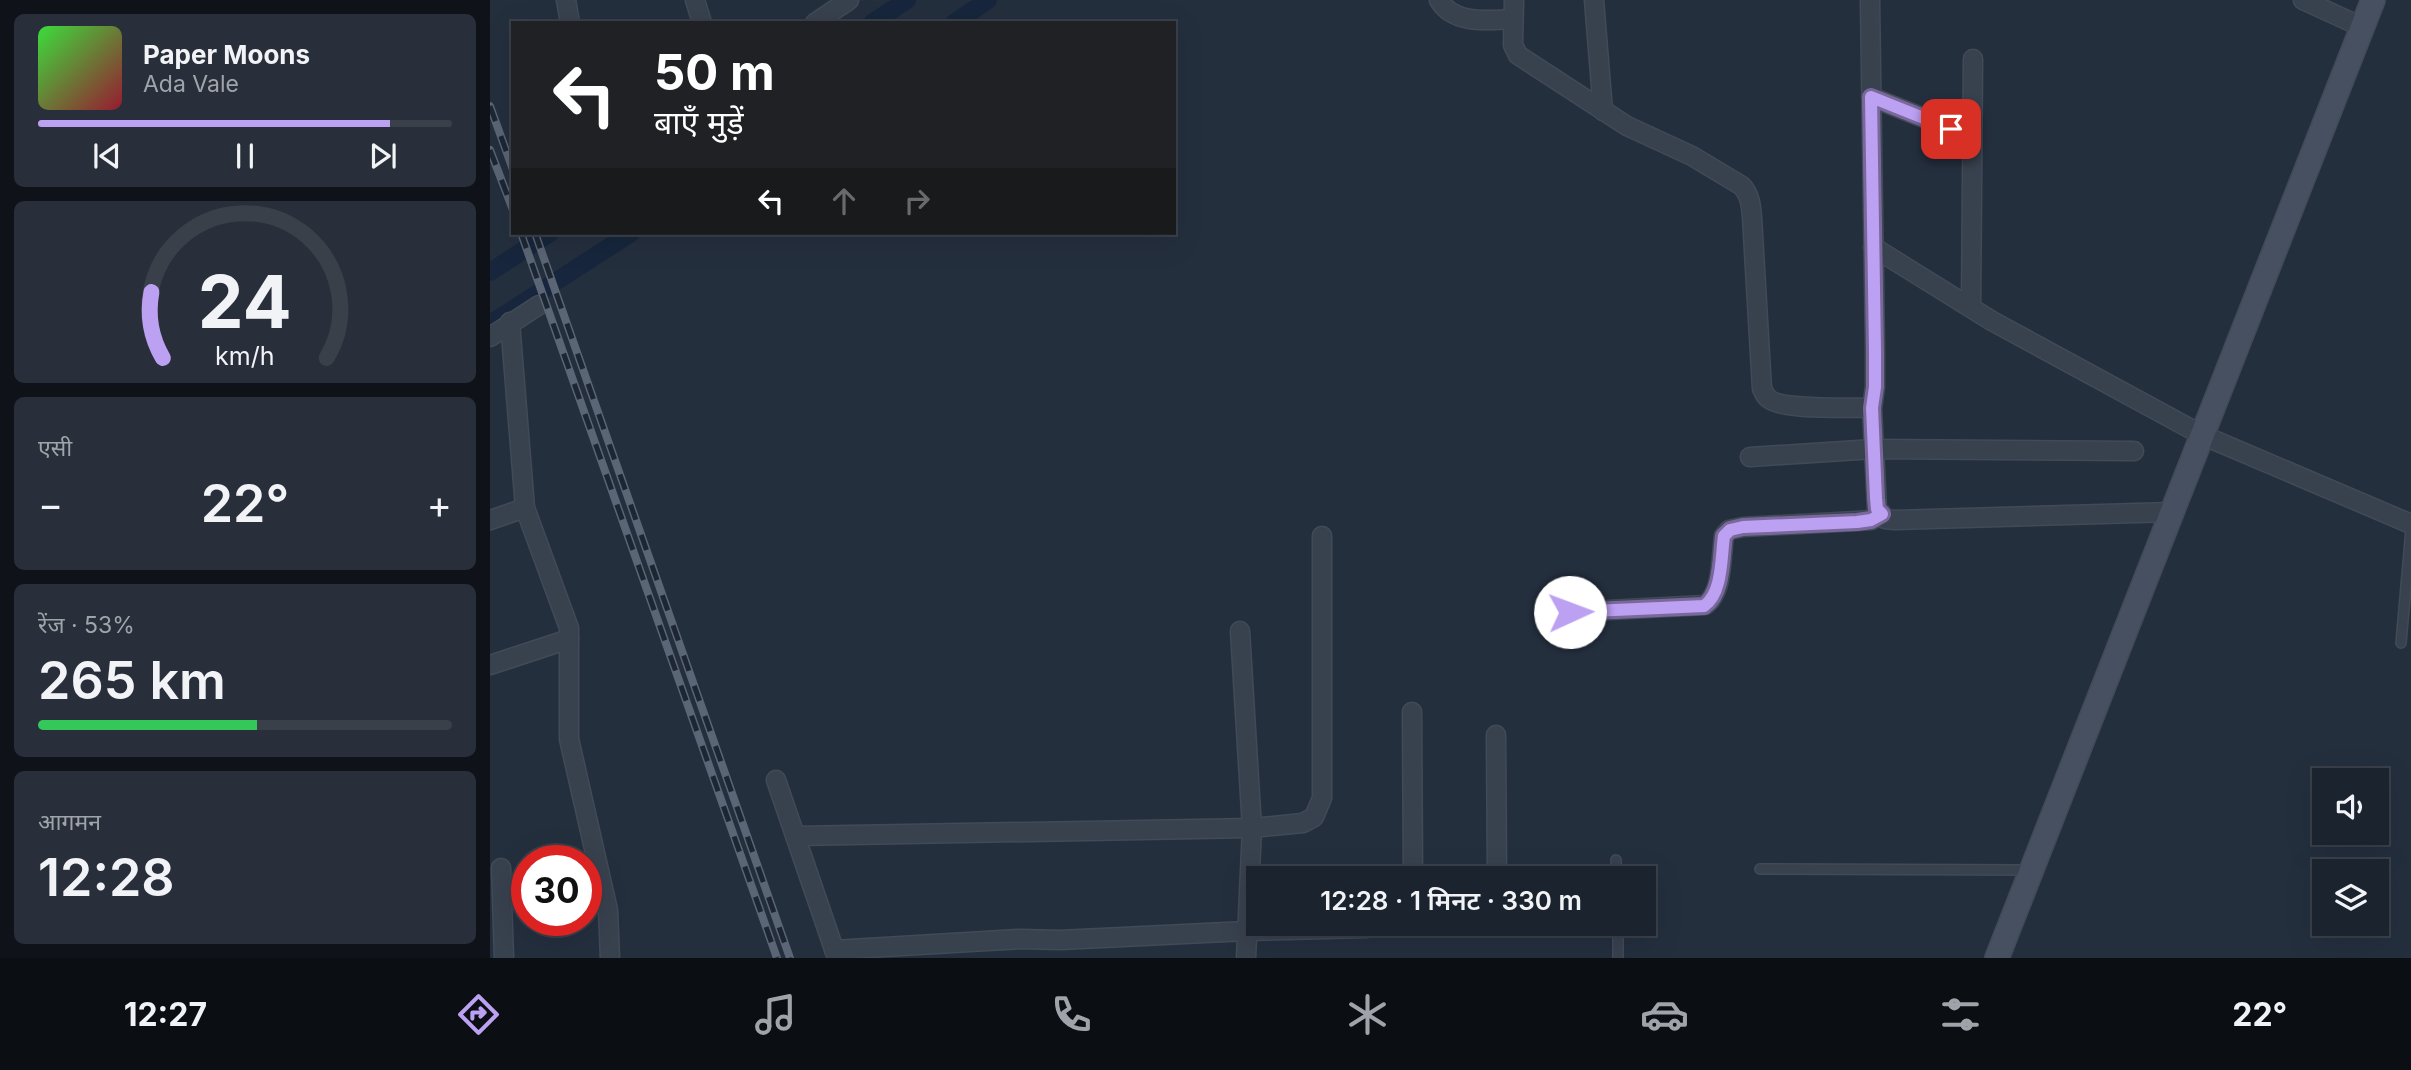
<!DOCTYPE html>
<html lang="hi">
<head>
<meta charset="utf-8">
<style>
	:root { --surface:#1b232e; --page:#282f3a; --text:#f1f3f6; --muted:#a0a4aa; --line:#39404a; --accent:#bca0f2 }
	body { margin:0; font-family:Inter,"Noto Sans Devanagari",sans-serif; background:var(--page); color:var(--text); height:100vh; display:flex; flex-direction:column; font-size:26px; white-space:nowrap }
	* { box-sizing:border-box; margin:0 }
	p { font-size:23px; color:var(--muted) }
	.icon { flex:none; width:38px; height:38px; fill:none; stroke:currentColor; stroke-width:2; stroke-linecap:round; stroke-linejoin:round }
	.map { position:relative; flex:1; overflow:hidden }
	.drawer { display:flex; flex-direction:column; gap:14px; padding:14px; background:#0f1319; width:490px }
	.drawer>* { flex:none }
	.top-card { position:absolute; left:21px; top:21px; width:665px; height:214px; border-radius:0px; box-shadow:0 7px 28px #0002,0 0 0 2px var(--line); background:#202124; color:#fff; overflow:hidden }
	.tools { position:absolute; left:1822px; top:768px; display:grid; gap:14px }
	.tools a { display:grid; place-items:center; width:77px; height:77px; border-radius:0px; background:var(--surface); box-shadow:0 7px 28px #0002,0 0 0 2px var(--line); font-size:35px }
	.speed { position:absolute; left:21px; top:845px; display:flex; gap:14px; font-size:35px; font-weight:700; text-align:center }
	.speed>* { display:grid; place-content:center; width:91px; height:91px; border-radius:50%; background:var(--surface); box-shadow:0 7px 28px #0002,0 0 0 2px var(--line); line-height:1 }
	.speed .limit { border:10px solid #d22; background:#fff; color:#111 }
	.pin { position:absolute; display:grid; place-items:center; width:60px; height:60px; color:#fff; margin:-30px; border-radius:14px; box-shadow:0 4px 10px #0006 }
	.me { position:absolute; width:77px; margin:-38px; rotate:88deg; stroke-linejoin:round; filter:drop-shadow(0 0 5px #0008) }
	.turn { display:flex; align-items:center; gap:24px; height:147px; padding:0 28px; font-size:32px }
	.turn .icon { width:91px; height:91px; stroke-width:2.5 }
	.turn b { display:block; font-size:49px; line-height:60px }
	.lanes { display:flex; align-items:center; height:66px; padding:0 28px; background:#0003; justify-content:center; gap:35px; direction:ltr }
	.lanes .off { opacity:.35 }
	.big { font-size:52px; font-weight:600; line-height:1.1 }
	.drawer .tile { flex:1; display:flex; flex-direction:column; justify-content:center; gap:10px; min-width:0; padding:0 24px; border-radius:10px; background:var(--page) }
	.drawer .dial { align-items:center; gap:0 }
	.dial svg { height:182px; overflow:visible; fill:none; stroke:var(--line); stroke-width:7; stroke-linecap:round; text-anchor:middle }
	.dial text { fill:var(--text); stroke:none }
	.song { display:flex; align-items:center; gap:21px }
	.cover { width:84px; height:84px; border-radius:10px; background:linear-gradient(135deg,hsl(120 70% 55%),hsl(350 70% 35%)) }
	.played { height:7px; border-radius:4px; background:linear-gradient(90deg,var(--accent) 85%,var(--line) 85%) }
	.keys { display:flex; justify-content:space-around; direction:ltr }
	.heat { display:flex; justify-content:space-between; align-items:center; font-size:38px; direction:ltr }
	.charge { height:10px; border-radius:5px; background:linear-gradient(90deg,#34c759 53%,var(--line) 0) }
	.trip { position:absolute; left:756px; top:866px; width:410px; height:70px; border-radius:0px; background:var(--surface); box-shadow:0 7px 28px #0002,0 0 0 2px var(--line); font-weight:600; line-height:70px; text-align:center }
	.tabs { display:flex; height:112px; justify-content:space-around; align-items:center; background:#0b0e12; color:var(--muted) }
	.tabs .icon { width:49px; height:49px }
	.tabs .current { color:var(--accent) }
	.tabs b { font-size:32px; color:var(--text) }
	main { display:flex; flex:1; min-height:0 }
	.map>svg:first-child { display:block }
	.lines { fill:none; stroke-linecap:round; stroke-linejoin:round }
	.canal { stroke:#17263c; stroke-width:18 }
	.lane-casing { stroke:#414a57; stroke-width:12 }
	.street-casing { stroke:#414a57; stroke-width:21 }
	.secondary-casing { stroke:#414a57; stroke-width:26 }
	.lane { stroke:#38414e; stroke-width:9 }
	.street { stroke:#38414e; stroke-width:18 }
	.secondary { stroke:#465061; stroke-width:23 }
	.rail-casing { stroke:#5a6575; stroke-width:8 }
	.rail { stroke:#1d2633; stroke-width:5; stroke-dasharray:16; stroke-linecap:butt }
	.route-casing { stroke:#7a689d; stroke-width:18 }
	.route { stroke:#bca0f2; stroke-width:12 }
</style>
</head>
<body>
<main>
<section class="drawer">
<div class="tile">
<div class="song"><i class="cover"></i><div><b>Paper Moons</b><p>Ada Vale</p></div></div>
<div class="played"></div>
<div class="keys"><svg class="icon" aria-label="previous" viewBox="0 0 24 24"><path d="M18 5L8 12l10 7zM5 5v14"/></svg><svg class="icon" aria-label="pause" viewBox="0 0 24 24"><path d="M8 5v14M16 5v14"/></svg><svg class="icon" aria-label="next" viewBox="0 0 24 24"><path d="M6 5l10 7-10 7zM19 5v14"/></svg></div>
</div>
<div class="tile dial"><svg viewBox="0 0 100 80">
<path d="M14 69A42 42 0 1 1 86 69"/>
<path d="M14 69A42 42 0 0 1 9 40" stroke="#bca0f2"/>
<text x="50" y="56" font-size="32" font-weight="700">24</text>
<text x="50" y="72" font-size="11">km/h</text>
</svg></div>
<div class="tile"><p>एसी</p>
<div class="heat"><a>−</a><b class="big">22°</b><a>+</a></div>
</div>
<div class="tile"><p>रेंज · 53%</p><b class="big">265 km</b><div class="charge"></div></div>
<div class="tile"><p>आगमन</p><b class="big">12:28</b></div>
</section>
<div class="map">
<svg width="1921" height="958" viewBox="0 0 1921 958">
	<rect width="100%" height="100%" fill="#242f3e"/>
	<g class="lines">
		<!-- canal -->
		<g class="canal">
			<polyline points="382,23 417,0"/>
			<polyline points="464,23 498,0"/>
			<polyline points="0,272 60,233"/>
			<polyline points="0,324 141,233"/>
		</g>
		<!-- lane casing -->
		<g class="lane-casing">
			<g id="lane">
				<polyline points="1911,643 1921,529"/>
				<polyline points="1126,860 1127,878"/>
				<polyline points="1270,869 1540,870"/>
				<polyline points="1128,924 1128,958"/>
			</g>
		</g>
		<!-- street casing -->
		<g class="street-casing">
			<g id="street">
				<polyline points="76,0 80,23"/>
				<polyline points="205,0 212,23"/>
				<path d="M949,0C964,25 998,20 1023,19"/>
				<path d="M1024,0L1023,45L1028,55L1137,126L1202,156L1252,186C1260,195 1261,205 1262,217L1272,389C1274,392 1275,396 1278,398C1290,411 1362,407 1382,408"/>
				<polyline points="1104,0 1113,111"/>
				<polyline points="1380,0 1385,350 1385,387 1382,408 1387,509 1395,519 1405,520 1682,512"/>
				<polyline points="1813,0 1872,27"/>
				<polyline points="325,23 359,0"/>
				<polyline points="1381,97 1482,137"/>
				<polyline points="1383,247 1502,321 1712,435 1921,524"/>
				<polyline points="1481,308 1483,59"/>
				<polyline points="20,322 35,508 79,628 79,739 118,910 120,958"/>
				<polyline points="0,337 49,305"/>
				<polyline points="1260,457 1384,449 1644,451"/>
				<polyline points="0,520 35,508"/>
				<path d="M1080,612L1215,605C1233,593 1231,556 1234,536L1239,530L1253,527L1367,521L1381,520L1392,514"/>
				<polyline points="750,631 762,828 756,958"/>
				<polyline points="0,665 79,639"/>
				<polyline points="922,712 923,878"/>
				<polyline points="1006,735 1007,878"/>
				<polyline points="286,780 347,958"/>
				<polyline points="305,836 762,828 813,823 824,817 832,798 832,536"/>
				<polyline points="11,868 14,958"/>
				<polyline points="344,950 530,939 570,940 757,931 877,928 890,924"/>
			</g>
		</g>
		<!-- secondary casing -->
		<g class="secondary-casing">
			<polyline id="secondary" points="1507,958 1883,0"/>
		</g>
		<!-- lane -->
		<use href="#lane" class="lane"/>
		<!-- street -->
		<use href="#street" class="street"/>
		<!-- secondary -->
		<use href="#secondary" class="secondary"/>
		<!-- rail casing -->
		<g class="rail-casing">
			<g id="rail">
				<polyline points="0,106 23,170"/>
				<polyline points="0,150 23,210"/>
				<polyline points="31,233 287,958"/>
				<polyline points="45,233 300,958"/>
			</g>
		</g>
		<!-- rail -->
		<use href="#rail" class="rail"/>
	</g>
	<g class="lines">
		<!-- route casing -->
		<g class="route-casing">
			<path id="route" d="M1080,612L1214,606C1233,593 1231,556 1234,536L1240,530L1253,527L1367,522L1381,520L1392,514L1387,509L1386,498L1382,408L1385,387V351L1381,97L1461,129"/>
		</g>
		<!-- route -->
		<use href="#route" class="route"/>
	</g>
</svg>
<div class="tools">
<a><svg class="icon" aria-label="sound" viewBox="0 0 24 24"><path d="M4 9h4l5-4v14l-5-4H4zM17 9q2 3 0 6"/></svg></a>
<a><svg class="icon" aria-label="layers" viewBox="0 0 24 24"><path d="M12 4l9 5-9 5-9-5zM3 14l9 5 9-5"/></svg></a>
</div>
<div class="speed"><div class="limit">30</div></div>
<div class="pin" style="left:1461px;top:129px;background:#d93025"><svg class="icon" aria-label="arrive" viewBox="0 0 24 24"><path d="M6 21V4h12l-3 4 3 4H6"/></svg></div>
<svg class="me" style="left:1080px;top:612px" viewBox="-20 -20 40 40"><circle r="19" fill="#fff"/><path d="M0-13L10 11 0 6-10 11z" fill="#bca0f2"/></svg>
<div class="trip">12:28 · 1 मिनट · 330 m</div>
<div class="top-card">
<div class="turn"><svg class="icon" aria-label="left" viewBox="0 0 24 24"><path d="M17 20v-9H6M10 6l-5 5 5 5"/></svg><div><b>50 m</b>बाएँ मुड़ें</div></div>
<div class="lanes"><svg class="icon" aria-label="left" viewBox="0 0 24 24"><path d="M17 20v-9H6M10 6l-5 5 5 5"/></svg><svg class="icon off" aria-label="ahead" viewBox="0 0 24 24"><path d="M12 20V5M6 11l6-6 6 6"/></svg><svg class="icon off" aria-label="right" viewBox="0 0 24 24"><path d="M7 20v-9h11M14 6l5 5-5 5"/></svg></div>
</div>
</div>
</main>
<nav class="tabs">
<b>12:27</b>
<svg class="icon current" aria-label="directions" viewBox="0 0 24 24"><path d="M12 3l9 9-9 9-9-9zM9 14v-3h6M13 9l2 2-2 2"/></svg>
<svg class="icon" aria-label="music" viewBox="0 0 24 24"><path d="M9 18V5l10-2v13"/><circle cx="6" cy="18" r="3"/><circle cx="16" cy="16" r="3"/></svg>
<svg class="icon" aria-label="phone" viewBox="0 0 24 24"><path d="M5 4h4l2 5-3 2q2 4 5 5l2-3 5 2v4C11 20 4 13 5 4z"/></svg>
<svg class="icon" aria-label="climate" viewBox="0 0 24 24"><path d="M12 3v18M4 7l16 10M4 17L20 7"/></svg>
<svg class="icon" aria-label="car" viewBox="0 0 24 24"><path d="M5 17H2v-5l4-1 3-4h7l3 4 3 1v5h-3M9 17h6M6 11h13"/><circle cx="7" cy="17" r="2"/><circle cx="17" cy="17" r="2"/></svg>
<svg class="icon" aria-label="filters" viewBox="0 0 24 24"><path d="M4 7h16M4 17h16"/><circle cx="9" cy="7" r="2"/><circle cx="15" cy="17" r="2"/></svg>
<b>22°</b>
</nav>
</body>
</html>
